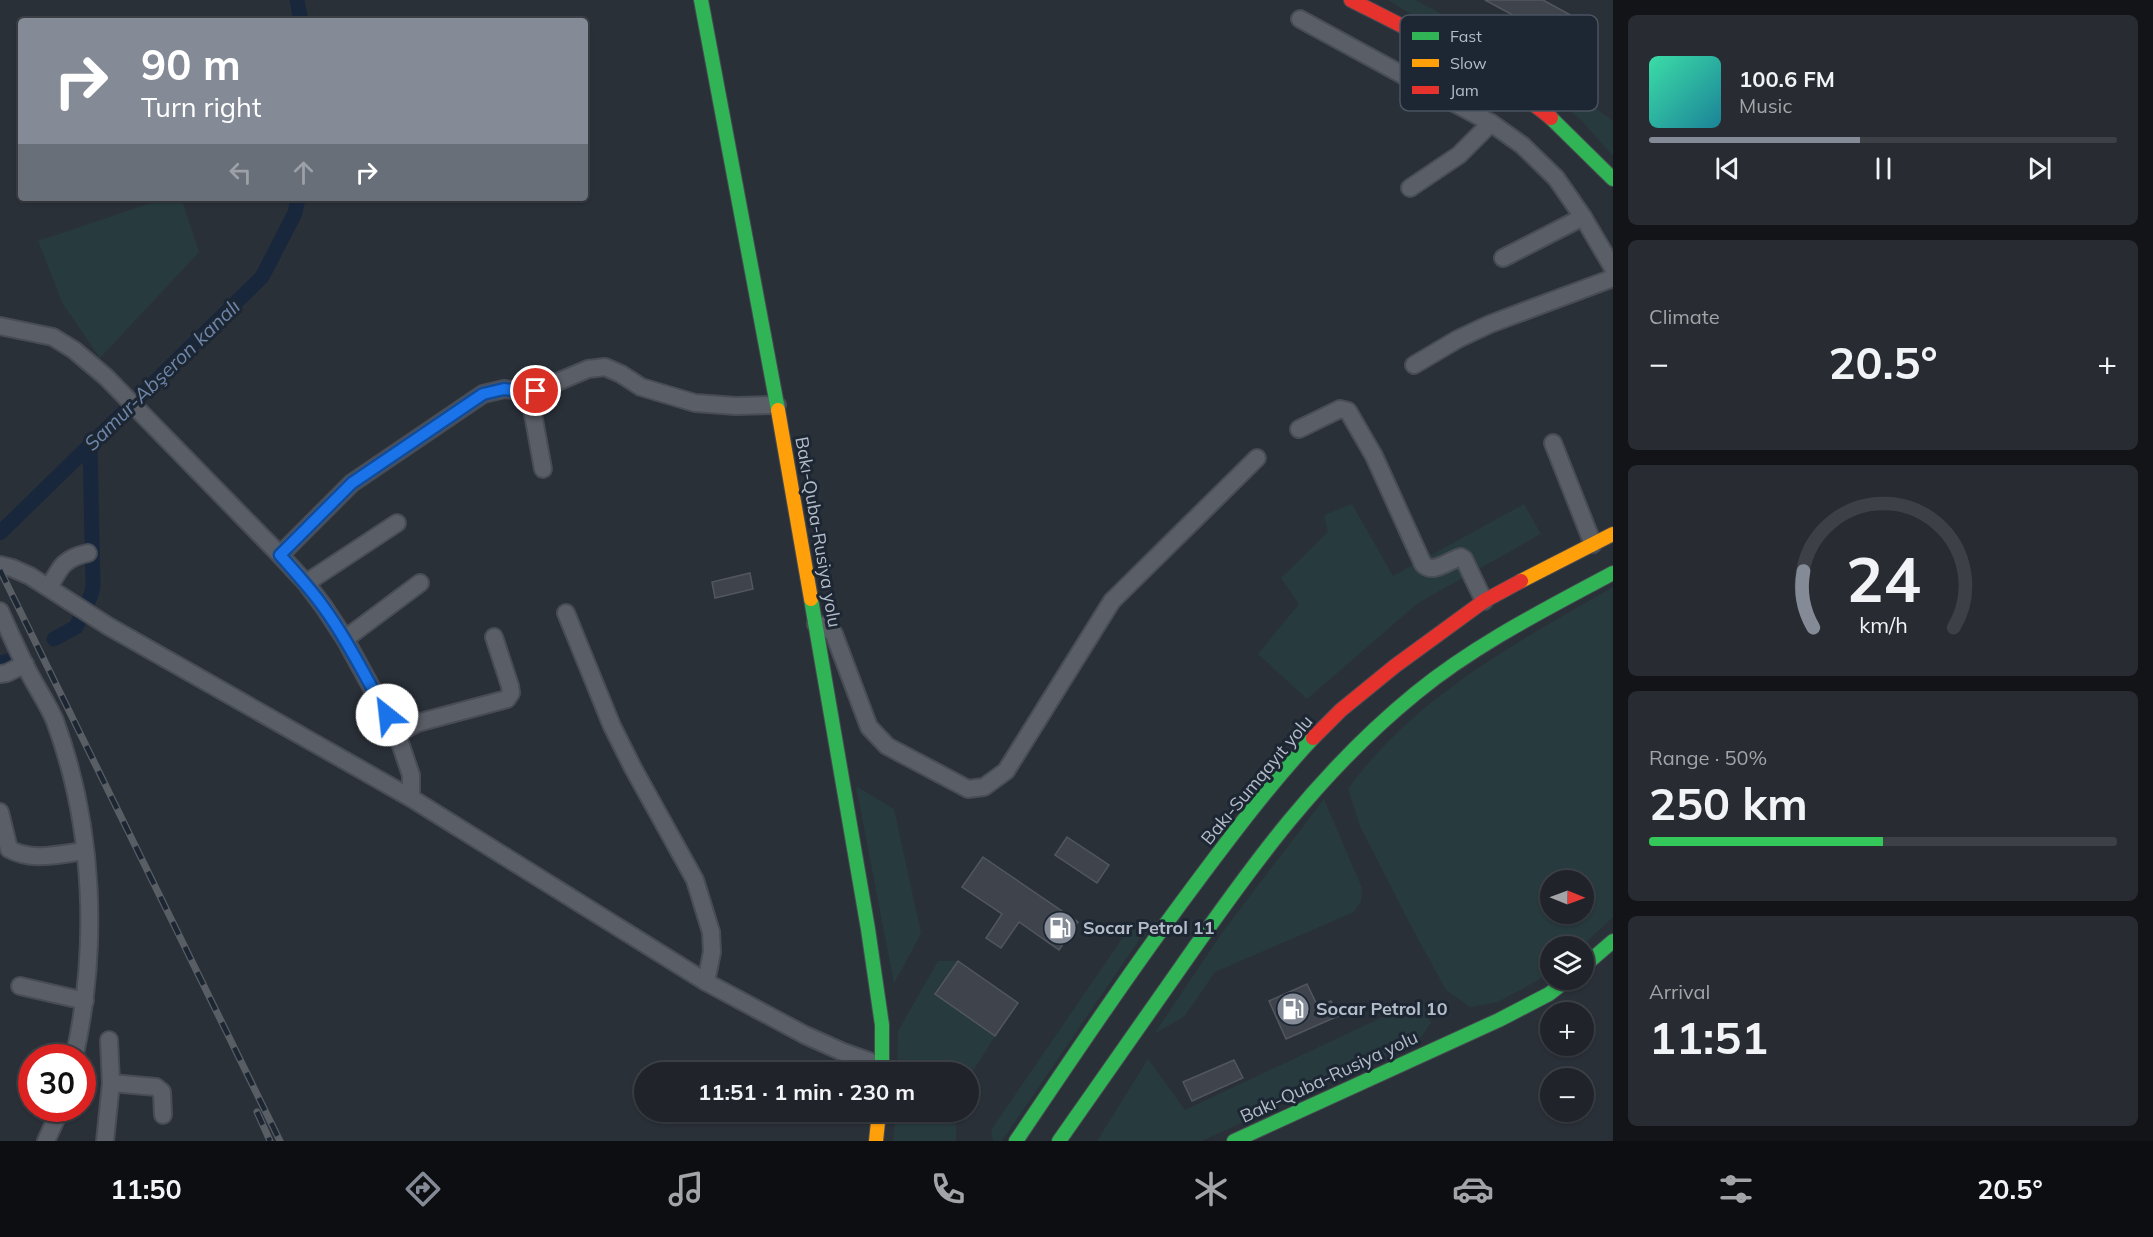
<!DOCTYPE html>
<html lang="en">
<head>
<meta charset="utf-8">
<style>
	:root { --surface:#20242a; --page:#282c32; --text:#f1f3f6; --muted:#a2a4a8; --line:#3d4147; --accent:#848b96 }
	body { margin:0; font-family:Mulish,sans-serif; background:var(--page); color:var(--text); height:100vh; display:flex; flex-direction:column; font-size:22px; white-space:nowrap }
	* { box-sizing:border-box; margin:0 }
	p { font-size:20px; color:var(--muted) }
	.icon { flex:none; width:33px; height:33px; fill:none; stroke:currentColor; stroke-width:2; stroke-linecap:round; stroke-linejoin:round }
	.map { position:relative; flex:1; overflow:hidden }
	.details { display:flex; flex-direction:column; gap:15px; padding:15px; background:#121417; width:540px }
	.details>* { flex:none }
	.banner { position:absolute; left:18px; top:18px; width:570px; height:183px; border-radius:6px; box-shadow:0 2px 4px #0004,0 0 0 2px var(--line); background:#848b96; color:#fff; overflow:hidden }
	.needle { width:39px; rotate:91deg }
	.buttons { position:absolute; left:1540px; top:870px; display:grid; gap:12px }
	.buttons a { display:grid; place-items:center; width:54px; height:54px; border-radius:50%; background:var(--surface); box-shadow:0 2px 4px #0004,0 0 0 2px var(--line); font-size:30px }
	.speed { position:absolute; left:18px; top:1044px; display:flex; gap:12px; font-size:30px; font-weight:700; text-align:center }
	.speed>* { display:grid; place-content:center; width:78px; height:78px; border-radius:50%; background:var(--surface); box-shadow:0 2px 4px #0004,0 0 0 2px var(--line); line-height:1 }
	.speed .limit { border:9px solid #d22; background:#fff; color:#111 }
	.pin { position:absolute; display:grid; place-items:center; width:51px; height:51px; color:#fff; margin:-26px; border:3px solid #fff; border-radius:50%; box-shadow:0 2px 6px #0007 }
	.me { position:absolute; width:66px; margin:-33px; rotate:331deg; stroke-linejoin:round; filter:drop-shadow(0 0 4px #0008) }
	.turn { display:flex; align-items:center; gap:21px; height:126px; padding:0 24px; font-size:27px }
	.turn .icon { width:78px; height:78px; stroke-width:2.5 }
	.turn b { display:block; font-size:42px; line-height:51px }
	.lanes { display:flex; align-items:center; height:57px; padding:0 24px; background:#0003; justify-content:center; gap:30px; direction:ltr }
	.lanes .off { opacity:.35 }
	.big { font-size:45px; font-weight:700; line-height:1.1 }
	.details .tile { flex:1; display:flex; flex-direction:column; justify-content:center; gap:9px; min-width:0; padding:0 21px; border-radius:9px; background:var(--page) }
	.details .dial { align-items:center; gap:0 }
	.dial svg { height:156px; overflow:visible; fill:none; stroke:var(--line); stroke-width:7; stroke-linecap:round; text-anchor:middle }
	.dial text { fill:var(--text); stroke:none }
	.song { display:flex; align-items:center; gap:18px }
	.cover { width:72px; height:72px; border-radius:9px; background:linear-gradient(135deg,hsl(160 70% 55%),hsl(190 70% 35%)) }
	.played { height:6px; border-radius:3px; background:linear-gradient(90deg,var(--accent) 45%,var(--line) 45%) }
	.keys { display:flex; justify-content:space-around; direction:ltr }
	.heat { display:flex; justify-content:space-between; align-items:center; font-size:33px; direction:ltr }
	.charge { height:9px; border-radius:4px; background:linear-gradient(90deg,#34c759 50%,var(--line) 0) }
	.trip { position:absolute; left:634px; top:1062px; width:345px; height:60px; border-radius:30px; background:var(--surface); box-shadow:0 2px 4px #0004,0 0 0 2px var(--line); font-weight:700; line-height:60px; text-align:center }
	.menu { display:flex; height:96px; justify-content:space-around; align-items:center; background:#0d0e11; color:var(--muted) }
	.menu .icon { width:42px; height:42px }
	.menu .on { color:var(--accent) }
	.menu b { font-size:27px; color:var(--text) }
	main { display:flex; flex:1; min-height:0 }
	.map>svg:first-child { display:block }
	.green { fill:#273a3e; fill-rule:evenodd }
	.lines { fill:none; stroke-linecap:round; stroke-linejoin:round }
	.canal { stroke:#19273c; stroke-width:15 }
	.building { fill:#3f444c; stroke:#52575f; stroke-width:1.5 }
	.street-casing { stroke:#484c55; stroke-width:20 }
	.fast-casing { stroke:#474c53; stroke-width:16 }
	.slow-casing { stroke:#474c53; stroke-width:16 }
	.jam-casing { stroke:#474c53; stroke-width:16 }
	.street { stroke:#5a5e66; stroke-width:16 }
	.fast { stroke:#30b455; stroke-width:14 }
	.slow { stroke:#ff9f0a; stroke-width:14 }
	.jam { stroke:#e5322d; stroke-width:14 }
	.rail-casing { stroke:#595d64; stroke-width:7 }
	.rail { stroke:#1d2633; stroke-width:4.5; stroke-dasharray:14; stroke-linecap:butt }
	.route-casing { stroke:#114b97; stroke-width:15 }
	.route { stroke:#1a73e8; stroke-width:10 }
	.labels { text-anchor:middle; stroke-width:6; stroke-linejoin:round; paint-order:stroke }
	.street-label { font-size:18px; fill:#b4bcc9; stroke:#1d2633 }
	.poi-label { font-size:18px; font-weight:bold; fill:#b4bcc9; stroke:#1d2633; text-anchor:start }
	.water-label { font-size:20px; font-style:italic; fill:#6d86a8; stroke:#1d2633 }
	.key { fill:#1d2633; stroke:#4a5360; stroke-width:1.5 }
	.key-label { font-size:16px; fill:#b4bcc9 }
</style>
</head>
<body>
<main>
<div class="map">
<svg width="1613" height="1141" viewBox="0 0 1613 1141">
	<rect width="100%" height="100%" fill="#2a3038"/>
	<!-- green -->
	<g class="green">
		<polygon points="1388,0 1416,0 1545,71 1613,121 1613,156 1581,120 1532,77 1424,22"/>
		<polygon points="166,198 181,198 199,252 100,358 63,304 38,241"/>
		<polygon points="1352,504 1393,576 1524,504 1541,534 1418,603 1307,699 1258,654 1299,604 1281,578 1328,532 1324,515"/>
		<path d="M1613,587V917L1582,946H1551V973L1498,1002L1470,1007L1446,990L1411,926L1360,826L1348,789C1414,697 1517,642 1613,587ZM1551,880H1584V914H1551Z"/>
		<polygon points="856,786 894,809 921,933 894,984"/>
		<polygon points="1324,799 1362,888 1361,901 1354,912 1215,972 1184,1017 1154,1034 1224,930"/>
		<polygon points="1152,921 1002,1141 993,1141 991,1130 1132,924"/>
		<polygon points="938,961 958,961 935,994 995,1036 969,1077 969,1072 897,1072 898,1031"/>
		<polygon points="1421,999 1431,1023 1419,1040 1202,1141 1097,1141 1148,1059 1185,1110"/>
		<polygon points="896,1112 956,1112 956,1141 893,1141"/>
	</g>
	<g class="lines">
		<!-- canal -->
		<g class="canal">
			<polyline points="297,0 301,21"/>
			<polyline points="0,533 262,277 295,213 298,198"/>
			<polyline points="54,639 76,627 91,595 93,586 90,443"/>
			<polyline points="0,663 13,660"/>
		</g>
	</g>
	<!-- building -->
	<g class="building">
		<polygon points="1485,0 1543,0 1589,25 1576,49"/>
		<polygon points="750,573 753,589 715,598 712,582"/>
		<polygon points="1067,837 1109,865 1097,883 1055,855"/>
		<polygon points="983,857 1078,922 1059,950 1019,922 1001,948 986,938 1002,914 962,887"/>
		<polygon points="958,961 1018,1003 995,1036 935,994"/>
		<polygon points="1307,984 1318,1007 1331,1001 1338,1016 1286,1039 1269,1001"/>
		<polygon points="1234,1060 1243,1078 1192,1101 1183,1082"/>
	</g>
	<g class="lines">
		<!-- street casing -->
		<g class="street-casing">
			<g id="street">
				<polyline points="1300,19 1491,123 1522,145 1556,178 1583,217 1613,268"/>
				<polyline points="1410,188 1459,155 1491,123"/>
				<polyline points="1503,258 1583,217"/>
				<polyline points="0,326 53,337 74,350 106,377 280,555 306,583 324,607 345,639 397,734 411,775 411,798"/>
				<polyline points="1414,365 1458,339 1490,324 1613,278"/>
				<polyline points="529,392 543,469"/>
				<path d="M1299,429L1340,409L1348,411L1374,456L1423,564C1433,575 1449,560 1461,557L1464,559L1484,601"/>
				<polyline points="1553,443 1593,544"/>
				<polyline points="280,555 352,483 483,394 504,389 529,392 536,391 588,369 605,367 621,374 641,387 695,403 736,406 777,405"/>
				<polyline points="0,565 12,568 30,576 108,626 411,798 706,982 805,1035 843,1052 883,1066"/>
				<polyline points="306,583 397,523"/>
				<path d="M49,588C60,567 64,558 88,553"/>
				<path d="M0,611C8,629 16,647 25,665C34,684 47,702 55,721C94,827 99,948 74,1058"/>
				<polyline points="566,613 612,726 633,768 695,880 711,932 712,952 706,982"/>
				<polyline points="816,624 825,626 834,634 869,727 887,746 968,789 984,787 1006,771 1112,601 1257,458"/>
				<polyline points="345,639 420,583"/>
				<polyline points="0,674 7,673 25,664"/>
				<polyline points="397,734 417,723 507,699 511,693 510,686 494,637"/>
				<path d="M0,812L9,849C32,862 60,854 85,851"/>
				<polyline points="20,986 85,1001"/>
				<polyline points="111,1083 156,1087 162,1092 163,1115"/>
				<polyline points="46,1141 61,1108"/>
				<polyline points="105,1141 111,1083 109,1040"/>
			</g>
		</g>
		<!-- fast casing -->
		<g class="fast-casing">
			<g id="fast">
				<polyline points="701,0 778,410"/>
				<polyline points="1551,118 1613,179"/>
				<polyline points="811,599 868,929 882,1025 882,1072"/>
				<polyline points="1584,966 1613,941"/>
				<path d="M1016,1141C1074,1055 1131,970 1193,887C1231,836 1270,784 1313,738"/>
				<path d="M1059,1141C1100,1083 1140,1025 1181,967C1252,865 1319,772 1416,693C1476,644 1546,609 1613,573"/>
				<polyline points="1234,1141 1499,1020 1549,994 1567,980"/>
			</g>
		</g>
		<!-- slow casing -->
		<g class="slow-casing">
			<g id="slow">
				<polyline points="778,410 811,599"/>
				<polyline points="1521,581 1613,534"/>
				<polyline points="876,1141 879,1112"/>
			</g>
		</g>
		<!-- jam casing -->
		<g class="jam-casing">
			<g id="jam">
				<path d="M1351,0C1420,35 1491,69 1551,118"/>
				<polyline points="1313,738 1341,710 1395,666 1484,601 1521,581"/>
			</g>
		</g>
		<!-- street -->
		<use href="#street" class="street"/>
		<!-- fast -->
		<use href="#fast" class="fast"/>
		<!-- slow -->
		<use href="#slow" class="slow"/>
		<!-- jam -->
		<use href="#jam" class="jam"/>
		<!-- rail casing -->
		<g class="rail-casing">
			<g id="rail">
				<polyline points="0,570 280,1141"/>
				<polyline points="257,1112 270,1141"/>
			</g>
		</g>
		<!-- rail -->
		<use href="#rail" class="rail"/>
	</g>
	<g class="lines">
		<!-- route casing -->
		<g class="route-casing">
			<path id="route" d="M387,715C366,678 347,639 322,605C309,587 294,571 280,555L352,483L483,394L504,389L529,392L536,391"/>
		</g>
		<!-- route -->
		<use href="#route" class="route"/>
	</g>
	<!-- icons -->
	<defs>
		<g id="fuel-disc" transform="scale(1.725)"><circle r="9.5" fill="#848b96" stroke="#1d2633"/><path d="M-5.5-6h7V0h2V4h1.3V-2.5L3-4.5l.8-.8L6-3V5H2.5V1h-1V6h-7ZM-4.2-4.7v3.2H.2V-4.7Z" fill="#fff"/></g>
	</defs>
	<g fill-rule="evenodd">
		<use href="#fuel-disc" x="1060" y="928"/>
		<use href="#fuel-disc" x="1293" y="1009"/>
	</g>
	<g class="labels">
		<!-- street labels -->
		<g class="street-label">
			<text transform="translate(818 532) rotate(80)" y="6">Bakı-Quba-Rusiya yolu</text>
			<text transform="translate(1257 780) rotate(-50)" y="6">Bakı-Sumqayıt yolu</text>
			<text transform="translate(1329 1077) rotate(-25)" y="6">Bakı-Quba-Rusiya yolu</text>
		</g>
		<!-- poi labels -->
		<g class="poi-label">
			<text x="1083" y="934">Socar Petrol 11</text>
			<text x="1316" y="1015">Socar Petrol 10</text>
		</g>
		<!-- water labels -->
		<g class="water-label">
			<text transform="translate(162 375) rotate(-44)" y="7">Samur-Abşeron kanalı</text>
		</g>
	</g>
	<!-- legend -->
	<rect x="1400" y="15" width="198" height="96" rx="9" class="key"/>
	<rect x="1412" y="32" width="27" height="8" fill="#30b455"/>
	<rect x="1412" y="59" width="27" height="8" fill="#ff9f0a"/>
	<rect x="1412" y="86" width="27" height="8" fill="#e5322d"/>
	<g class="key-label">
		<text x="1450" y="42">Fast</text>
		<text x="1450" y="69">Slow</text>
		<text x="1450" y="96">Jam</text>
	</g>
</svg>
<div class="buttons">
<a><svg class="needle" viewBox="-14 -14 28 28"><path d="M0-13l5 13h-10z" fill="#e53935"/><path d="M0 13l5-13h-10z" fill="#a2a4a8"/></svg></a>
<a><svg class="icon" aria-label="layers" viewBox="0 0 24 24"><path d="M12 4l9 5-9 5-9-5zM3 14l9 5 9-5"/></svg></a>
<a>+</a>
<a>−</a>
</div>
<div class="speed"><div class="limit">30</div></div>
<div class="pin" style="left:536px;top:391px;background:#d93025"><svg class="icon" aria-label="arrive" viewBox="0 0 24 24"><path d="M6 21V4h12l-3 4 3 4H6"/></svg></div>
<svg class="me" style="left:387px;top:715px" viewBox="-20 -20 40 40"><circle r="19" fill="#fff"/><path d="M0-13L10 11 0 6-10 11z" fill="#1a73e8"/></svg>
<div class="trip">11:51 · 1 min · 230 m</div>
<div class="banner">
<div class="turn"><svg class="icon" aria-label="right" viewBox="0 0 24 24"><path d="M7 20v-9h11M14 6l5 5-5 5"/></svg><div><b>90 m</b>Turn right</div></div>
<div class="lanes"><svg class="icon off" aria-label="left" viewBox="0 0 24 24"><path d="M17 20v-9H6M10 6l-5 5 5 5"/></svg><svg class="icon off" aria-label="ahead" viewBox="0 0 24 24"><path d="M12 20V5M6 11l6-6 6 6"/></svg><svg class="icon" aria-label="right" viewBox="0 0 24 24"><path d="M7 20v-9h11M14 6l5 5-5 5"/></svg></div>
</div>
</div>
<section class="details">
<div class="tile">
<div class="song"><i class="cover"></i><div><b>100.6 FM</b><p>Music</p></div></div>
<div class="played"></div>
<div class="keys"><svg class="icon" aria-label="previous" viewBox="0 0 24 24"><path d="M18 5L8 12l10 7zM5 5v14"/></svg><svg class="icon" aria-label="pause" viewBox="0 0 24 24"><path d="M8 5v14M16 5v14"/></svg><svg class="icon" aria-label="next" viewBox="0 0 24 24"><path d="M6 5l10 7-10 7zM19 5v14"/></svg></div>
</div>
<div class="tile"><p>Climate</p>
<div class="heat"><a>−</a><b class="big">20.5°</b><a>+</a></div>
</div>
<div class="tile dial"><svg viewBox="0 0 100 80">
<path d="M14 69A42 42 0 1 1 86 69"/>
<path d="M14 69A42 42 0 0 1 9 40" stroke="#848b96"/>
<text x="50" y="56" font-size="32" font-weight="700">24</text>
<text x="50" y="72" font-size="11">km/h</text>
</svg></div>
<div class="tile"><p>Range · 50%</p><b class="big">250 km</b><div class="charge"></div></div>
<div class="tile"><p>Arrival</p><b class="big">11:51</b></div>
</section>
</main>
<nav class="menu">
<b>11:50</b>
<svg class="icon on" aria-label="directions" viewBox="0 0 24 24"><path d="M12 3l9 9-9 9-9-9zM9 14v-3h6M13 9l2 2-2 2"/></svg>
<svg class="icon" aria-label="music" viewBox="0 0 24 24"><path d="M9 18V5l10-2v13"/><circle cx="6" cy="18" r="3"/><circle cx="16" cy="16" r="3"/></svg>
<svg class="icon" aria-label="phone" viewBox="0 0 24 24"><path d="M5 4h4l2 5-3 2q2 4 5 5l2-3 5 2v4C11 20 4 13 5 4z"/></svg>
<svg class="icon" aria-label="climate" viewBox="0 0 24 24"><path d="M12 3v18M4 7l16 10M4 17L20 7"/></svg>
<svg class="icon" aria-label="car" viewBox="0 0 24 24"><path d="M5 17H2v-5l4-1 3-4h7l3 4 3 1v5h-3M9 17h6M6 11h13"/><circle cx="7" cy="17" r="2"/><circle cx="17" cy="17" r="2"/></svg>
<svg class="icon" aria-label="filters" viewBox="0 0 24 24"><path d="M4 7h16M4 17h16"/><circle cx="9" cy="7" r="2"/><circle cx="15" cy="17" r="2"/></svg>
<b>20.5°</b>
</nav>
</body>
</html>
